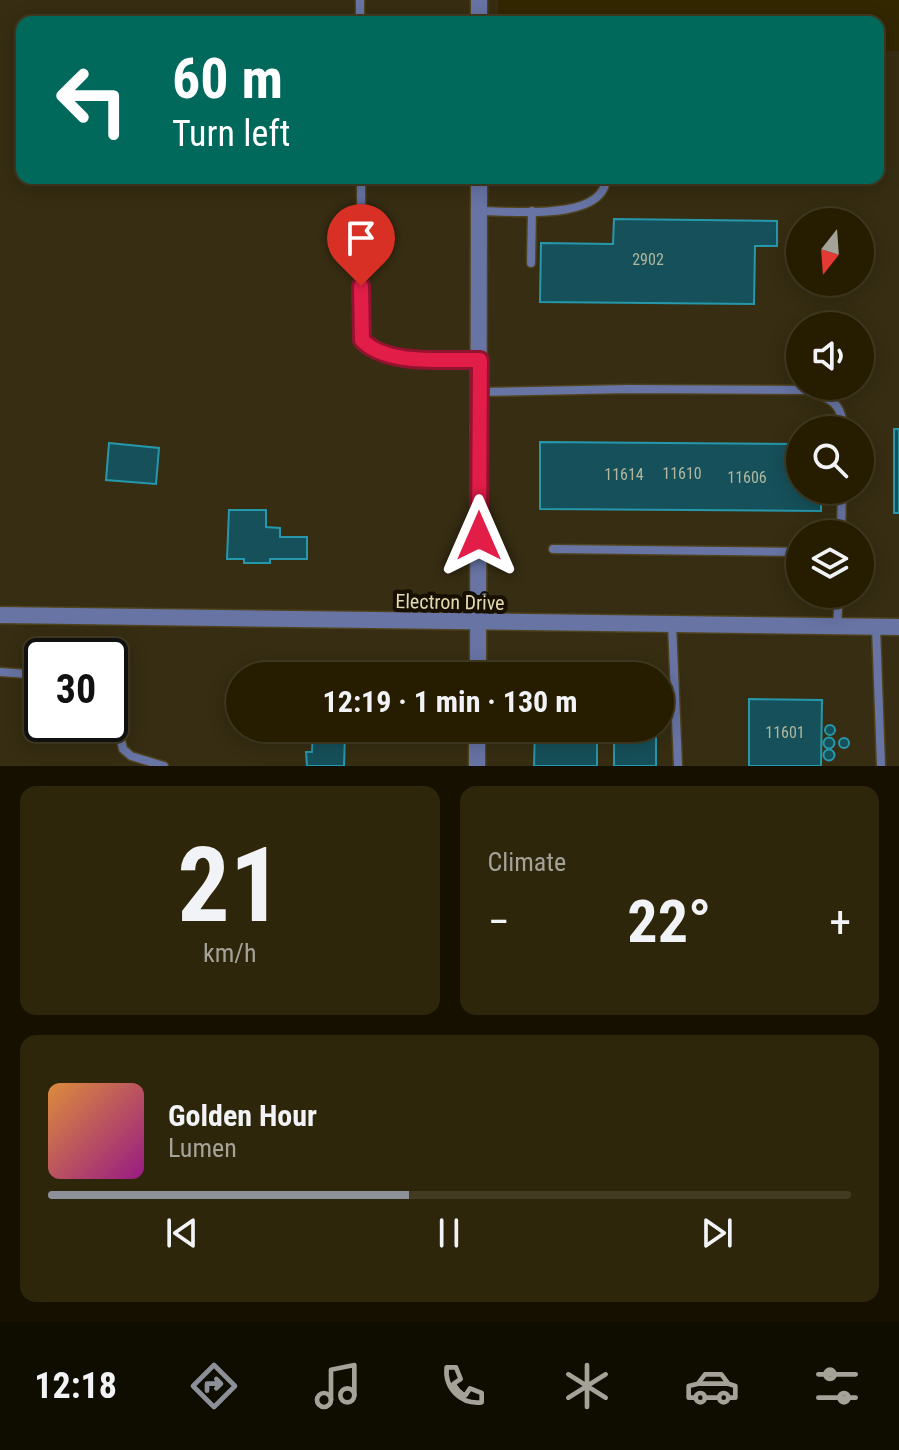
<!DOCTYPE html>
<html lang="en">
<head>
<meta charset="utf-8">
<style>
	:root { --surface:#261d00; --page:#2e260a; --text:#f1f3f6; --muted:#a4a299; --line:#423b22; --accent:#8c9099 }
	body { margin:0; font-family:"Roboto Condensed",sans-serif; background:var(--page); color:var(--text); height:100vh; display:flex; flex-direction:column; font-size:30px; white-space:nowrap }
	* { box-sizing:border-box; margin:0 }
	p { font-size:26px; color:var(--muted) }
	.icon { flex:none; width:44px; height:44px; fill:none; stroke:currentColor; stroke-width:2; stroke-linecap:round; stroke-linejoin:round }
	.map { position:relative; height:766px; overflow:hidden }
	.details { display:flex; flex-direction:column; gap:20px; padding:20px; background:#151000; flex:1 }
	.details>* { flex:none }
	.guide { position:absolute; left:16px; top:16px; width:868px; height:168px; border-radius:16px; box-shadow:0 4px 20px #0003,0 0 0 2px var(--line); background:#00695c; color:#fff; overflow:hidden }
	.needle { width:52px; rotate:197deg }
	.controls { position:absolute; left:786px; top:208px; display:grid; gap:16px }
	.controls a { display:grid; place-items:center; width:88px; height:88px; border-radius:50%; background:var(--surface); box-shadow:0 4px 20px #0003,0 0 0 2px var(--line); font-size:40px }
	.speed { position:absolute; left:24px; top:638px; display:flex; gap:16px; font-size:40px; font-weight:700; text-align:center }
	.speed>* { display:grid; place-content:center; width:104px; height:104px; border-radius:50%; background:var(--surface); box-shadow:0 4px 20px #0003,0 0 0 2px var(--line); line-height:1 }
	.speed .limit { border:4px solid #111; border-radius:12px; background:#fff; color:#111 }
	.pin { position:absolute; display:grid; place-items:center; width:68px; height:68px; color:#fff; margin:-82px -34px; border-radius:50% 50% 50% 0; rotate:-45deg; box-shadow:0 0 8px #0007 }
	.pin .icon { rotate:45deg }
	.me { position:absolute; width:88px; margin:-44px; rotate:0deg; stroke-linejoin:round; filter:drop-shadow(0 0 6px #0008) }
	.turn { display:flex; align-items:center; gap:28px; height:168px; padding:0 24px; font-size:36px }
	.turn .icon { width:104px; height:104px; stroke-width:2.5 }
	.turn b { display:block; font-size:56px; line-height:68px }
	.big { font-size:60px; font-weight:700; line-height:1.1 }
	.details .tile { flex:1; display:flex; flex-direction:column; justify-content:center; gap:12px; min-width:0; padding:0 28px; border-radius:16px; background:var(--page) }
	.details .dial { align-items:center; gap:0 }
	.dial b { font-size:104px; line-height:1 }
	.song { display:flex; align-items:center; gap:24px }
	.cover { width:96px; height:96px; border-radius:12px; background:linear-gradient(135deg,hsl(30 70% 55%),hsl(310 70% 35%)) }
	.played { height:8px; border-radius:4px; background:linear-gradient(90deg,var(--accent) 45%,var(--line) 45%) }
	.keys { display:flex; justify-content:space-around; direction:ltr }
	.heat { display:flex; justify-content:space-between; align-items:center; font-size:44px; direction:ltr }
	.details .tiles { flex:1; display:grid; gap:20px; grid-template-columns:1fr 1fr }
	.tile:last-child { grid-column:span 2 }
	.trip { position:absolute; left:226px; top:662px; width:448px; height:80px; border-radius:40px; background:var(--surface); box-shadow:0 4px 20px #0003,0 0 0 2px var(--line); font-weight:700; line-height:80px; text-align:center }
	.tab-bar { display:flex; height:128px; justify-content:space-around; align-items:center; background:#0f0c00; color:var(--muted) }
	.tab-bar .icon { width:56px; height:56px }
	.tab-bar .on { color:var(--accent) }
	.tab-bar b { font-size:36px; color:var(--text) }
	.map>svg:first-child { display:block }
	.built { fill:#362d12; fill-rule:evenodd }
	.building { fill:#16505a; stroke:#2698ac; stroke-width:2 }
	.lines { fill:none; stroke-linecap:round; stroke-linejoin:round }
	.service-casing { stroke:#4f431d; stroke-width:11 }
	.minor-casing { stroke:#4f431d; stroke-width:19 }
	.tertiary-casing { stroke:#4f431d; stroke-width:19 }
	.service { stroke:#6774a4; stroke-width:8 }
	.minor { stroke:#6774a4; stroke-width:16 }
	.tertiary { stroke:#6774a4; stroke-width:16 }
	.route-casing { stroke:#92132f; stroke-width:20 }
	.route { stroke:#e11d48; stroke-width:14 }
	.labels { text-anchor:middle; stroke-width:8; stroke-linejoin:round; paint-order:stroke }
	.number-label { font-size:16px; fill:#b1b79e }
	.street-label { font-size:20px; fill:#e5d9b4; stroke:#171000 }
</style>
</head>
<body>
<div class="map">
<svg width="899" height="766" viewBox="0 0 899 766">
	<rect width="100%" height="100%" fill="#332700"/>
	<!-- built -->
	<path class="built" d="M0,0H498V22H22V178H878V51H899V766H0ZM800,222H860V282H800ZM800,326H860V386H800ZM800,430H860V490H800ZM800,534H860V594H800ZM42,656H110V724H42ZM240,676H660V728H240Z"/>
	<!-- building -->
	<g class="building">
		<polygon points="614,219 777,221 777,246 755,246 754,304 540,302 541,243 613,244"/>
		<rect x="894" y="429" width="5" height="84"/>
		<polygon points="540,442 800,444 800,490 821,490 821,511 540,509"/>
		<polygon points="109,443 159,448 156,484 106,480"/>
		<polygon points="229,510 266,510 266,527 280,528 280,537 307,537 307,559 270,559 270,563 244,563 244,559 227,559"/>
		<polygon points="749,699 822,700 821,766 749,766"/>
		<circle cx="830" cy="730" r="5"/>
		<polygon points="313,728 352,728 351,735 345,735 344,766 307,766 306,752 312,752"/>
		<polygon points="535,728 615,728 615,732 656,732 656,766 614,766 614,734 597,734 597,766 534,766"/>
		<circle cx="829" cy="743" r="5.5"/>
		<circle cx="844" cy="743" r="5"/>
		<circle cx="829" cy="755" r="5.5"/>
	</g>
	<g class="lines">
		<!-- service casing -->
		<g class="service-casing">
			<g id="service">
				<polyline points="360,0 360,22"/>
				<path d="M361,178L362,340C386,366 445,359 480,360"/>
				<path d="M480,211C510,211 605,222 606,178"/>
				<polyline points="531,263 532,211"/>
				<path d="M480,392L628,389L807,390C830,398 843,403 843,430"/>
				<polyline points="841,534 842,490"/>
				<polyline points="553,549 800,552"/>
				<polyline points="672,624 678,766"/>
				<polyline points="837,626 839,594"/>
				<polyline points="876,627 881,766"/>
				<polyline points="0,672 42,675"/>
				<polyline points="110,692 123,749 131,756 164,766"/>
			</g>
		</g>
		<!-- minor casing -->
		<g class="minor-casing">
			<g id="minor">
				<polyline points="479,0 479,22"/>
				<polyline points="478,676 479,178"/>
				<polyline points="477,766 477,728"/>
			</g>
		</g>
		<!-- tertiary casing -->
		<g class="tertiary-casing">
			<polyline id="tertiary" points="0,615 899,627"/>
		</g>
		<!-- service -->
		<use href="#service" class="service"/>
		<!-- minor -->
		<use href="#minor" class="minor"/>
		<!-- tertiary -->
		<use href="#tertiary" class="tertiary"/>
	</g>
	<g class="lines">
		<!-- route casing -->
		<g class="route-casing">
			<path id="route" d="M361,286L362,340C386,366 445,359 480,360L479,536"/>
		</g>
		<!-- route -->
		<use href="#route" class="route"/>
	</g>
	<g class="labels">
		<!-- number labels -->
		<g class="number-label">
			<text x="648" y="265">2902</text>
			<text x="682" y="479">11610</text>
			<text x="624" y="480">11614</text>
			<text x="747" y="483">11606</text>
			<text x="785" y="738">11601</text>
		</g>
		<!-- street labels -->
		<g class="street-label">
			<text transform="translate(450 602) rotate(1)" y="7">Electron Drive</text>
		</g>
	</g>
</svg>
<div class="controls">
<a><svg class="needle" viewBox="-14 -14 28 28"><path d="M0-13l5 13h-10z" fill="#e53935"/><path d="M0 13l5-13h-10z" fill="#a4a299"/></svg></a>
<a><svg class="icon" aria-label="sound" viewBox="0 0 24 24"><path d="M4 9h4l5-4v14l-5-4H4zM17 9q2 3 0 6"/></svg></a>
<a><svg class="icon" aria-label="search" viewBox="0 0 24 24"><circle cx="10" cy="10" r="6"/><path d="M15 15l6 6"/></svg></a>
<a><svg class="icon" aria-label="layers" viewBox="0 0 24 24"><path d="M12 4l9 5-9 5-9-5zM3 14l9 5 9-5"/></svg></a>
</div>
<div class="speed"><div class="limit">30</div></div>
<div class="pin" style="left:361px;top:286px;background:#d93025"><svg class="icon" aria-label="arrive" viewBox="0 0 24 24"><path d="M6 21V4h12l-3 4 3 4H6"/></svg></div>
<svg class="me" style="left:479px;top:536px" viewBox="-20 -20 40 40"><path d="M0-17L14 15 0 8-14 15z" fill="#e11d48" stroke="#fff" stroke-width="4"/></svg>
<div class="trip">12:19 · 1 min · 130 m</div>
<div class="guide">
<div class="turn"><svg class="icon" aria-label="left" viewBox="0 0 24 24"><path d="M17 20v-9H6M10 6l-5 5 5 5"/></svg><div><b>60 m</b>Turn left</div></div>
</div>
</div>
<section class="details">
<div class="tiles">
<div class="tile dial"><b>21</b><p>km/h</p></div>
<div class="tile"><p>Climate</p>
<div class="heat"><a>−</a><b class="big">22°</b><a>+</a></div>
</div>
<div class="tile">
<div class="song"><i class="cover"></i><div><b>Golden Hour</b><p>Lumen</p></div></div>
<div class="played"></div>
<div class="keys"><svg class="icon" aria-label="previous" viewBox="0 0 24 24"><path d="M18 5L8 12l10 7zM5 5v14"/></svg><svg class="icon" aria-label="pause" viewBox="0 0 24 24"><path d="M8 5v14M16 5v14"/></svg><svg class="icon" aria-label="next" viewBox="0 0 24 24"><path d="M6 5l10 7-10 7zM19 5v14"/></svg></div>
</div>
</div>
</section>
<nav class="tab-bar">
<b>12:18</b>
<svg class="icon on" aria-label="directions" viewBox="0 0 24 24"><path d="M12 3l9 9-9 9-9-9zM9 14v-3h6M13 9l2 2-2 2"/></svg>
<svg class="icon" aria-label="music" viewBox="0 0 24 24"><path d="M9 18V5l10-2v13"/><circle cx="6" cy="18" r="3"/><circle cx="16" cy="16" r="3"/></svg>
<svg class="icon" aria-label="phone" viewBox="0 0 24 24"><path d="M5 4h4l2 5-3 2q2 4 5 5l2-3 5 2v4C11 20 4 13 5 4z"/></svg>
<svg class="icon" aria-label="climate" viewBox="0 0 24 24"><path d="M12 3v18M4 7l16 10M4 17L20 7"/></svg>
<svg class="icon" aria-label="car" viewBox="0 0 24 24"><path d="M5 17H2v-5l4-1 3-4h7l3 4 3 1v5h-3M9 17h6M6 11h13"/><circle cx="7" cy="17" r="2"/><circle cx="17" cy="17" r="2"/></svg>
<svg class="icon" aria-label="filters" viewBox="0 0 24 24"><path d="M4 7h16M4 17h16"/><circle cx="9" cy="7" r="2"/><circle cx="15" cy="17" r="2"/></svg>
</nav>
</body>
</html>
